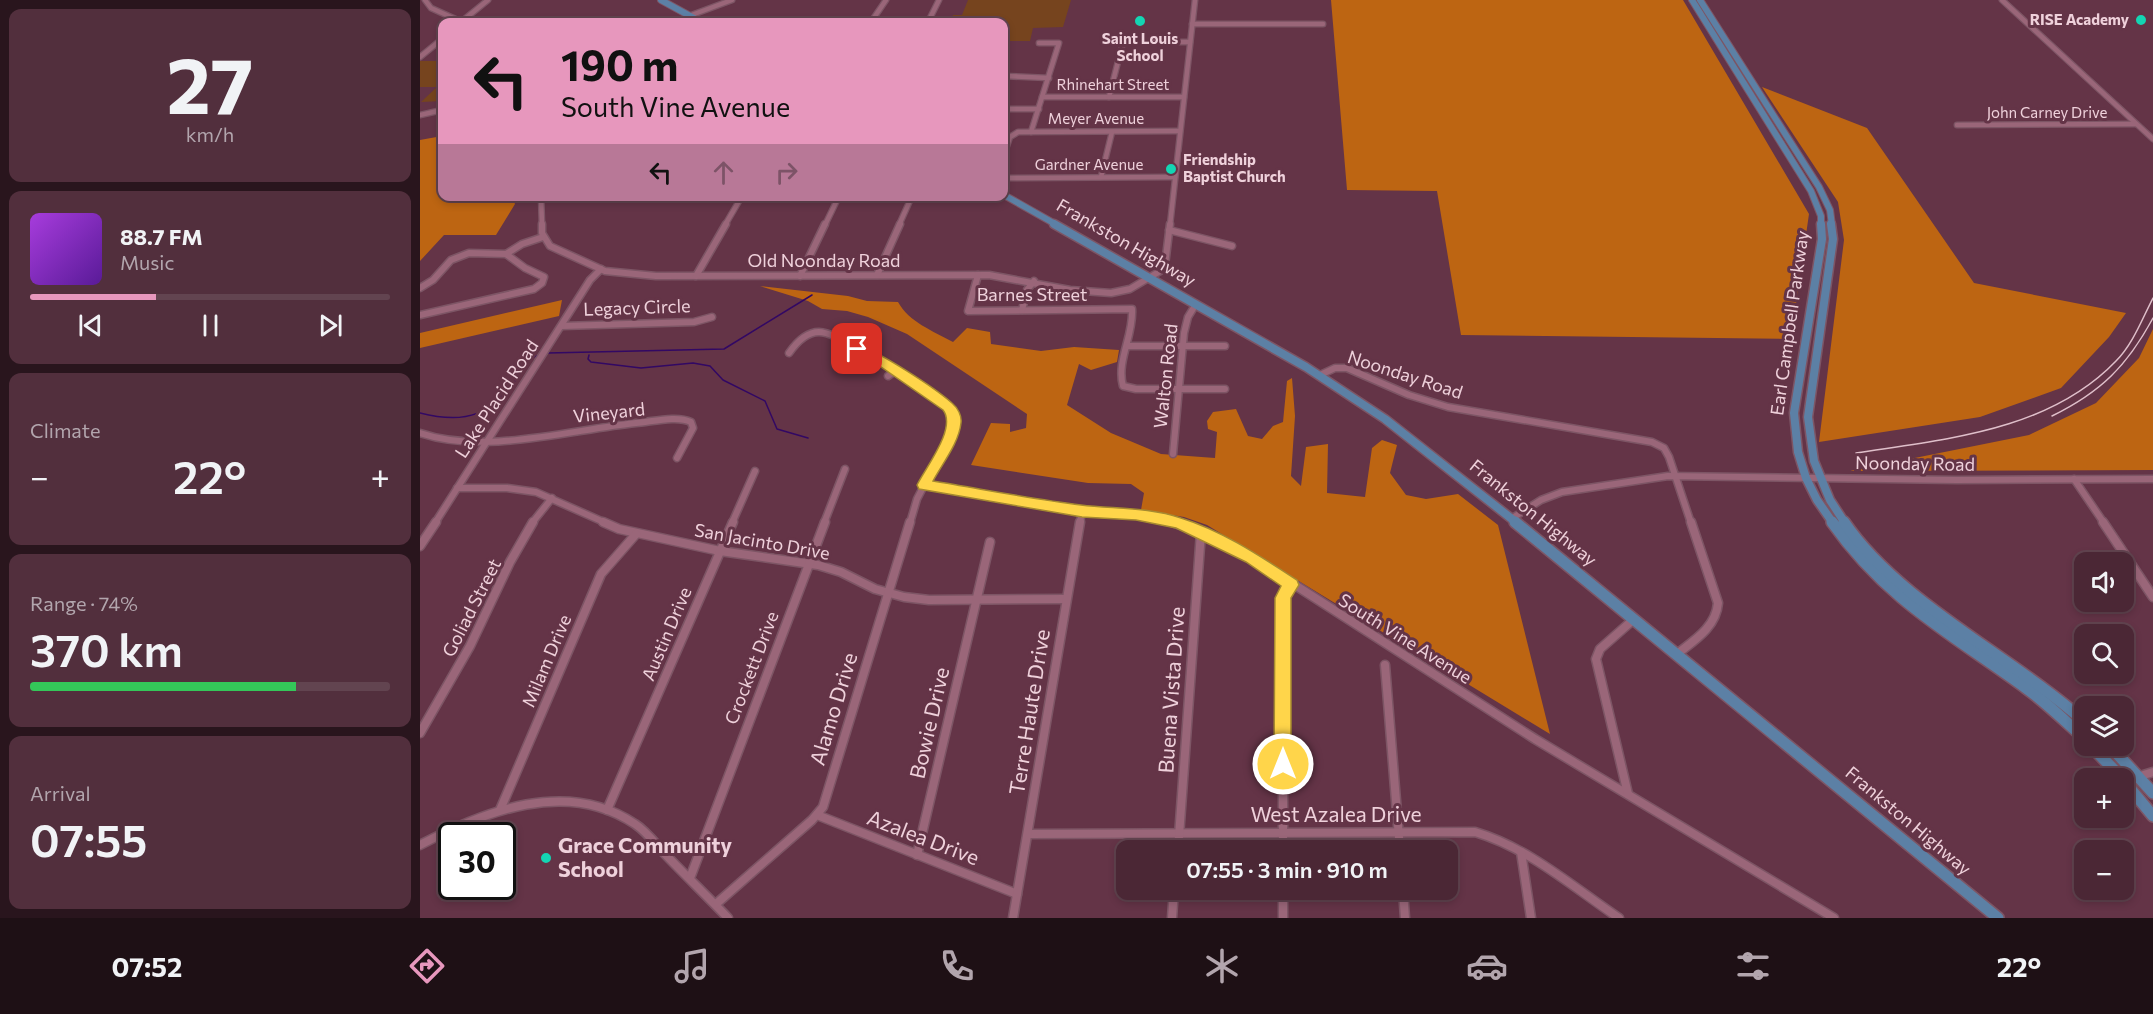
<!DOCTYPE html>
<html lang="en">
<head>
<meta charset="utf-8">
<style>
	:root { --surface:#4b2735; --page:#522f3d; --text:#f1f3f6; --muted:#b2a5ad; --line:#624450; --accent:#e797bd }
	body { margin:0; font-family:Commissioner,sans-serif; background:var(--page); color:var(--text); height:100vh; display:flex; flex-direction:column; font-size:22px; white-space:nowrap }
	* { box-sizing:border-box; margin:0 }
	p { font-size:20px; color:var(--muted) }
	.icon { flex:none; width:33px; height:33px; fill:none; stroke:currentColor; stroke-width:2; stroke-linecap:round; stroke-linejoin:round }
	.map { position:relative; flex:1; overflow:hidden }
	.panel { display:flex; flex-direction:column; gap:9px; padding:9px; background:#29151d; width:420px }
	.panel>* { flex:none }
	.hud { position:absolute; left:18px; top:18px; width:570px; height:183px; border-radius:12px; box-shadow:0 3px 9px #0003,0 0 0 2px var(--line); background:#e797bd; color:#111; overflow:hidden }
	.fabs { position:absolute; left:1654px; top:552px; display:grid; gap:12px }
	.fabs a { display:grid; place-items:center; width:60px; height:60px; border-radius:12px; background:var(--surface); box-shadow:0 3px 9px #0003,0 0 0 2px var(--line); font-size:30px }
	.speed { position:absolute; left:18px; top:822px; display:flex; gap:12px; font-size:30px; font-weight:700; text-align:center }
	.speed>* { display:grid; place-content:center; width:78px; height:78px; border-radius:50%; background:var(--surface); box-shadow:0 3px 9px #0003,0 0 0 2px var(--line); line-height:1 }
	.speed .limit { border:3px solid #111; border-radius:9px; background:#fff; color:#111 }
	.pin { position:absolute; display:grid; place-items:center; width:51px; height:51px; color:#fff; margin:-26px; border-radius:12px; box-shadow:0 3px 9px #0006 }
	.me { position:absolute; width:66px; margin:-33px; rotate:0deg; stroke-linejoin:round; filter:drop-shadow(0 0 4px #0008) }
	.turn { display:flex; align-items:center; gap:21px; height:126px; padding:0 24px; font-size:27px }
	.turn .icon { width:78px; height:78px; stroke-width:2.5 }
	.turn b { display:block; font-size:42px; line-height:51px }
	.lanes { display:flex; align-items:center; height:57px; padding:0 24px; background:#0003; justify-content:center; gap:30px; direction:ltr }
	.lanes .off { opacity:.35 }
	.big { font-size:45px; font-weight:600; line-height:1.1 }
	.panel .tile { flex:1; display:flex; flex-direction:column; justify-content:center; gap:9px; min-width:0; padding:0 21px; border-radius:12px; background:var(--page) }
	.panel .dial { align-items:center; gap:0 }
	.dial b { font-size:78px; line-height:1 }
	.song { display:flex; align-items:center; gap:18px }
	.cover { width:72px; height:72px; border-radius:9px; background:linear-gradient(135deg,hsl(280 70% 55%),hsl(270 70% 35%)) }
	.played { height:6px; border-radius:3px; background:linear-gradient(90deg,var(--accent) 35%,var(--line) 35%) }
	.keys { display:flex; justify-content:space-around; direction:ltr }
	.heat { display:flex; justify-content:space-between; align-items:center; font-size:33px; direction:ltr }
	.charge { height:9px; border-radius:4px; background:linear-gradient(90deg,#34c759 74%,var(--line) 0) }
	.trip { position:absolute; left:696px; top:840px; width:342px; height:60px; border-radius:12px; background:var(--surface); box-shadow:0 3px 9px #0003,0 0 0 2px var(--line); font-weight:600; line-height:60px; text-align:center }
	.dock { display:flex; height:96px; justify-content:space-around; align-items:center; background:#1e1015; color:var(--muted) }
	.dock .icon { width:42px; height:42px }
	.dock .selected { color:var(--accent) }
	.dock b { font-size:27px; color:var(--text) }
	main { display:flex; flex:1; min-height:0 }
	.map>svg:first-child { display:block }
	.green { fill:#76441e }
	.forest { fill:#bd6512 }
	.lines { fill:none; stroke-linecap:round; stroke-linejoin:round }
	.stream { stroke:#320864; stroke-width:1.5 }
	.minor-far2-casing { stroke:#7d5565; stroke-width:7 }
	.minor-far1-casing { stroke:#7d5565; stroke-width:9 }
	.minor-casing { stroke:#7d5565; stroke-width:11 }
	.major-far2-casing { stroke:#7d5565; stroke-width:8 }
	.major-far1-casing { stroke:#7d5565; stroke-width:11 }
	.major-casing { stroke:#7d5565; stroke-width:14 }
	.minor-far2 { stroke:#9a6679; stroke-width:4.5 }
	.minor-far1 { stroke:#9a6679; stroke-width:6 }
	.minor { stroke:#9a6679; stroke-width:8 }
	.major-far2 { stroke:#5c80a5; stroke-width:6 }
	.major-far1 { stroke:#5c80a5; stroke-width:8 }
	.major { stroke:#5c80a5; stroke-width:11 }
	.rail { stroke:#dfbfca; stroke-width:1.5 }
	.route { fill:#ffd54a; stroke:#a68a30; stroke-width:1.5 }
	.poi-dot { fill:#14d5b3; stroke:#643447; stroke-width:2 }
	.labels { text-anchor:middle; stroke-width:6; stroke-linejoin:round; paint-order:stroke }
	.far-poi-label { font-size:15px; font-weight:bold; fill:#efd1db; stroke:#643447; text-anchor:end }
	.far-street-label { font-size:15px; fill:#efd1db; stroke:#643447 }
	.street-label { font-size:18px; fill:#efd1db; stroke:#643447 }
	.near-street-label { font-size:21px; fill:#efd1db; stroke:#643447 }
	.near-poi-label { font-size:21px; font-weight:bold; fill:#efd1db; stroke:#643447; text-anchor:start }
</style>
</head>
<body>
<main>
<section class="panel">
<div class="tile dial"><b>27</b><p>km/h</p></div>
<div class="tile">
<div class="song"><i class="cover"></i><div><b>88.7 FM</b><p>Music</p></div></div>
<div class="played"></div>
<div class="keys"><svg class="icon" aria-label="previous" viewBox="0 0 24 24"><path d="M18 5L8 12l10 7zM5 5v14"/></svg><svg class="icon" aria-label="pause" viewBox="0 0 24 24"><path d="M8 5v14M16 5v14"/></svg><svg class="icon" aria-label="next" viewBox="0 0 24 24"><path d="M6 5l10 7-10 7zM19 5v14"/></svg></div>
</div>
<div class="tile"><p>Climate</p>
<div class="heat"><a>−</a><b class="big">22°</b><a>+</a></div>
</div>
<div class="tile"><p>Range · 74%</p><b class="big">370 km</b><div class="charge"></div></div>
<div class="tile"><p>Arrival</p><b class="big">07:55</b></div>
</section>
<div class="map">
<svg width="1733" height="918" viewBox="0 0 1733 918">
	<rect width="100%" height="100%" fill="#643447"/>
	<!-- green -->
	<g class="green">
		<polygon points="548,0 651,0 643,27 613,28 610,41 584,41 584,22 530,22 533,15 542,15"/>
		<polygon points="0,61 22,61 22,101 1,102 17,87 0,87"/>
	</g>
	<!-- forest -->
	<g class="forest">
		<polygon points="911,0 1263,0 1389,214 1371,339 1041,335 1017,191 927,190"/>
		<polygon points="1342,87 1447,128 1554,283 1706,313 1689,337 1641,388 1560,417 1399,442 1424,240 1418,202"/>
		<polygon points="22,136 22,196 92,197 95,204 76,235 24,235 0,261 0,140"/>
		<path d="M340,286L428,296L447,301L478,302C489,322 513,331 533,342L547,328L570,332L571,344L621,351L654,347L699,350L697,362L671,370L659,364L647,405L691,433L741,454L795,458L797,432L788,429L787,421L793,412L816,409L828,436L842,439L853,426L863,422L867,381L872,378L875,416L871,476L881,486L886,447L908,444L907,493L945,497L952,448L962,440L977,445L970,473L986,495L1006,499L1038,494L1078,525L1130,734L787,525L764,517L721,510L724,493L711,484L668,483L551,465L571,423L590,424V432L606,428L607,414L487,334L448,317L427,311L402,309L388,301Z"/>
		<polygon points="142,300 139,316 0,348 0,333"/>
		<polygon points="1733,329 1733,470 1430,471 1609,435 1676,403 1719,358"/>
	</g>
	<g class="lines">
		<!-- stream -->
		<g class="stream">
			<polyline points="128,353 304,349 392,295"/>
			<polyline points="169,355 168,359 171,362 221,368 273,363 290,366 303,380 345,401 357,429 388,438"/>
			<path d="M0,413C47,425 72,415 100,374C106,366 108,358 119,355"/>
		</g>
		<!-- minor-far2 casing -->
		<g class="minor-far2-casing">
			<g id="minor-far2">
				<polyline points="5,0 11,8 42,22"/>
				<polyline points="1582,0 1733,139"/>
				<polyline points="269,16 312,0"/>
				<polyline points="41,22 68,0"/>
				<polyline points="451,22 466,0"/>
				<polyline points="508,22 519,0"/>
				<polyline points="772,24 903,24"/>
				<polyline points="0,57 22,39"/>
				<polyline points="584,76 629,78"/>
				<polyline points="622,97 764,97"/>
				<polyline points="689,97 703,42 770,42"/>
				<polyline points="584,109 619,109"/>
				<polyline points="0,115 22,110"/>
				<polyline points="1537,125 1716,124"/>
				<polyline points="611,132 639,43 619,43"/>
				<polyline points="584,155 590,137 598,132 760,131"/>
				<polyline points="681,177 692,132"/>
				<polyline points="584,178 755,177"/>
				<polyline points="121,196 122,225"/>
				<polyline points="305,225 322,196"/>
				<polyline points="405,225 419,196"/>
				<polyline points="479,225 492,196"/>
				<polyline points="750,225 775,0"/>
			</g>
		</g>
		<!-- minor-far1 casing -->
		<g class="minor-far1-casing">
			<g id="minor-far1">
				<polyline points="122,224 122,233 130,246 185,271 236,276 569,275 650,290 691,293 710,289 742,270 745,265 750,224"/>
				<polyline points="749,230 812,246"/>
				<polyline points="86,254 102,244 123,237"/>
				<polyline points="457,275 480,224"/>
				<path d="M558,275L548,311L712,309C714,335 696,361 703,386L716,389H805"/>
				<polyline points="276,276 306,224"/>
				<polyline points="380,276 405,224"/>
				<polyline points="0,288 13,280 31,260 49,253 86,254 105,268 124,277 122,283 114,289 0,315"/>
				<polyline points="602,310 607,290 614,281"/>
				<polyline points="142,326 274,322 292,317"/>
				<polyline points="708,346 805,346"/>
				<path d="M369,353C376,343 386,332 399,332C422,332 505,391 528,407L535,417L534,428L497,499L490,523"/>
				<polyline points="900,375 915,368 927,368 989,395 1028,407 1232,442 1244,448 1249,457 1271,523"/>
				<polyline points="468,376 475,371"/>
				<path d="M0,433C65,455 149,430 216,423C231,422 257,415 271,422L273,428L257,458"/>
				<polyline points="753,454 764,333 768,317 776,304"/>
				<polyline points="1654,479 1684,523"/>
				<polyline points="503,485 662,511 725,516 759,523"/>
				<polyline points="37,488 87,488 116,492 186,523"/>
				<polyline points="1091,519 1121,500 1142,492 1248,476 1537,480 1733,479"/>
				<polyline points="15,523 170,280 181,269"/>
				<polyline points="112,523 132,498"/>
				<polyline points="312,523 335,471"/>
				<polyline points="404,523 425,469"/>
				<polyline points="660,523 662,511"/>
			</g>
		</g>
		<!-- minor casing -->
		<g class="minor-casing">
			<g id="minor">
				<polyline points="183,522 199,529 300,551 398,565 421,572 455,589 484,597 509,600 646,599"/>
				<polyline points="752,522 781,532 839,562 1115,739 1414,918"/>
				<polyline points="1683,522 1733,597"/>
				<polyline points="0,546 16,522"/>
				<path d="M1257,654C1275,640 1296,627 1298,603L1271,522"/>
				<polyline points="965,665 980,850"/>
				<polyline points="0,733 50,646 90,562 113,522"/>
				<polyline points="1704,781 1733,772"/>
				<polyline points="1208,794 1176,659 1180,649 1214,619"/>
				<polyline points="80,810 181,574 216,534"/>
				<polyline points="187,810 313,522"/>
				<polyline points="397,815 597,894"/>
				<path d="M609,834L1055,832C1109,848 1153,887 1199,918"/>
				<path d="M0,845C65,811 147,778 215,824C226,831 235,843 244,853C265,875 287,896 308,918"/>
				<polyline points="758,850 781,532"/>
				<polyline points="863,850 863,598 871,584"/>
				<polyline points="1101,852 1111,918"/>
				<polyline points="497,855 570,542"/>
				<polyline points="270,878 405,522"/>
				<polyline points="863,890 863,918"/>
				<polyline points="983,890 985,918"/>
				<polyline points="296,904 392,820 403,807 490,522"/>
				<polyline points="593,918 660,522"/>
				<polyline points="752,918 754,890"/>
			</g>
		</g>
		<!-- major-far2 casing -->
		<g class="major-far2-casing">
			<g id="major-far2">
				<polyline points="241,0 281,22"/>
				<polyline points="1272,0 1391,191 1401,216 1401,225"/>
				<polyline points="1280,0 1399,187 1410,210 1412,225"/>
				<polyline points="584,195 637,225"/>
			</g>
		</g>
		<!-- major-far1 casing -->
		<g class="major-far1-casing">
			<g id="major-far1">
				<polyline points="634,224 886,367 965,419 1097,523"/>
				<polyline points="1401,224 1402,239 1374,413 1378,452 1386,478 1397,500 1413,523"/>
				<polyline points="1411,224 1413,239 1388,417 1394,461 1410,500 1425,523"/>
			</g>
		</g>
		<!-- major casing -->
		<g class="major-casing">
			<g id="major">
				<polyline points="1095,522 1578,918"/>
				<path d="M1412,522C1467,600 1532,634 1606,688C1627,703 1646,722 1665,739"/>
				<path d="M1424,522C1479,603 1591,656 1665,722"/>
				<polyline points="1671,746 1702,778"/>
				<polyline points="1690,746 1733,793"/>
				<polyline points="1704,781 1733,816"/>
			</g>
		</g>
		<!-- minor-far2 -->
		<use href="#minor-far2" class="minor-far2"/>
		<!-- minor-far1 -->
		<use href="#minor-far1" class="minor-far1"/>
		<!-- minor -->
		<use href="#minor" class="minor"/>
		<!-- major-far2 -->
		<use href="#major-far2" class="major-far2"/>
		<!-- major-far1 -->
		<use href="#major-far1" class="major-far1"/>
		<!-- major -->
		<use href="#major" class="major"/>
		<!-- rail -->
		<g class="rail">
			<path d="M1632,416C1681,392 1707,366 1733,318"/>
			<path d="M1436,453C1526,439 1629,431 1696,361C1713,344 1722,319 1733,298"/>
		</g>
	</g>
	<!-- route -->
	<path class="route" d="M437,345C459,351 515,388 532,403C538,408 542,416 541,423C539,443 522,464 513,481C562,489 612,499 661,505C694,509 729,507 761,518C803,531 840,556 877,580L879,585L871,598V764L869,770L863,772L857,770L854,764L855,598L861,586L826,562L756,528L716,520L662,517L499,489L497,485C506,467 537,428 523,410L458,365L433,352L431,349Z"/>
	<!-- markers -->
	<g class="poi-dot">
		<circle cx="1721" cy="20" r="6"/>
		<circle cx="720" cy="21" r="6"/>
		<circle cx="751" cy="169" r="6"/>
		<circle cx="126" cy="858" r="6"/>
	</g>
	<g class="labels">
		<!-- far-poi labels -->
		<g class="far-poi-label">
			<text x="1709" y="25">RISE Academy</text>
			<text x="720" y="44" text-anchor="middle">Saint Louis<tspan x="720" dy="17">School</tspan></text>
			<text x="763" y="165" text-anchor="start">Friendship<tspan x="763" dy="17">Baptist Church</tspan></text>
		</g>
		<!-- far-street labels -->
		<g class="far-street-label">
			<text x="693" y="90">Rhinehart Street</text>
			<text x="1627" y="118">John Carney Drive</text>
			<text x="676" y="124">Meyer Avenue</text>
			<text x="669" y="170">Gardner Avenue</text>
		</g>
		<!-- street labels -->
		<g class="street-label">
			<text transform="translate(706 243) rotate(30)" y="6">Frankston Highway</text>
			<text x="404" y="267">Old Noonday Road</text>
			<text x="612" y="301">Barnes Street</text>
			<text transform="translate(217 308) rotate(-2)" y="6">Legacy Circle</text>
			<text transform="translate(1370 323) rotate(-82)" y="6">Earl Campbell Parkway</text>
			<text transform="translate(985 375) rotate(18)" y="6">Noonday Road</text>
			<text transform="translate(746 376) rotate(-84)" y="6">Walton Road</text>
			<text transform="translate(77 399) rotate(-57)" y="6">Lake Placid Road</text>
			<text transform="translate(189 413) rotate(-6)" y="6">Vineyard</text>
			<text transform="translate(1495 464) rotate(1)" y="6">Noonday Road</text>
			<text transform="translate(1113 513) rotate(39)" y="6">Frankston Highway</text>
			<text transform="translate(342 542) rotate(10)" y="6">San Jacinto Drive</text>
			<text transform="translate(52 608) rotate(-63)" y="6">Goliad Street</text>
			<text transform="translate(247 634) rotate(-67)" y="6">Austin Drive</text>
			<text transform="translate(985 639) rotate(32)" y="6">South Vine Avenue</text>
			<text transform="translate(127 661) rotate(-67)" y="6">Milam Drive</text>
			<text transform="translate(332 668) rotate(-69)" y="6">Crockett Drive</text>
			<text transform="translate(1488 821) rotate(40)" y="6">Frankston Highway</text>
		</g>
		<!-- near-street labels -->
		<g class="near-street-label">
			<text transform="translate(752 690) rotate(-86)" y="7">Buena Vista Drive</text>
			<text transform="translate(414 709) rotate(-73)" y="7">Alamo Drive</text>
			<text transform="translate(610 712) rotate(-81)" y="7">Terre Haute Drive</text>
			<text transform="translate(510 723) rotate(-77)" y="7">Bowie Drive</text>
			<text x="916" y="822">West Azalea Drive</text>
			<text transform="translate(503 838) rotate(21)" y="7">Azalea Drive</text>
		</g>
		<!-- near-poi labels -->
		<g class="near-poi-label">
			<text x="138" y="853">Grace Community<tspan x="138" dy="24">School</tspan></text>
		</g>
	</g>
</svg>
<div class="fabs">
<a><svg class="icon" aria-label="sound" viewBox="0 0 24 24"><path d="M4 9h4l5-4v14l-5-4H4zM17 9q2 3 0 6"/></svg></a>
<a><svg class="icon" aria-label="search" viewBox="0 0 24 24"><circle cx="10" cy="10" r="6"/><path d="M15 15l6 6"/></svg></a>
<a><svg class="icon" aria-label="layers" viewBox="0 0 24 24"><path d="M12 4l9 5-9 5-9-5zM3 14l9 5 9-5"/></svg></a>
<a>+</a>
<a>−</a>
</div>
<div class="speed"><div class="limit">30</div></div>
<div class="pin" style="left:437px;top:349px;background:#d93025"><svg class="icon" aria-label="arrive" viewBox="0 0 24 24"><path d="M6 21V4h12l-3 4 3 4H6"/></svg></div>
<svg class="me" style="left:863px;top:764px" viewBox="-20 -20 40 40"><circle r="17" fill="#ffd54a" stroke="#fff" stroke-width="3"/><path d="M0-11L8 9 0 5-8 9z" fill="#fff"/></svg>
<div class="trip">07:55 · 3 min · 910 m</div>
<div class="hud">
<div class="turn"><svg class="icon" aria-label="left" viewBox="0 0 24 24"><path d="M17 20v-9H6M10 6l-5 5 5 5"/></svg><div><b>190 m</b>South Vine Avenue</div></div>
<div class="lanes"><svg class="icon" aria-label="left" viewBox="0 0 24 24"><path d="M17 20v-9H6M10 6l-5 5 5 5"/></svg><svg class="icon off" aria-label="ahead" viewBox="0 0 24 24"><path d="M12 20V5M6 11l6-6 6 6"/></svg><svg class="icon off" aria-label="right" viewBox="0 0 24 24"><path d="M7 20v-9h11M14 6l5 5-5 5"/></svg></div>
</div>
</div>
</main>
<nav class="dock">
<b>07:52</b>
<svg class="icon selected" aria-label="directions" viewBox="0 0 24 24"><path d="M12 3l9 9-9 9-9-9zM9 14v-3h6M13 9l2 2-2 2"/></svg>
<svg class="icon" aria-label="music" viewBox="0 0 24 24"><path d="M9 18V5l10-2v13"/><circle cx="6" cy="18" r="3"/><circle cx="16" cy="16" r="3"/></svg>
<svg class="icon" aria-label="phone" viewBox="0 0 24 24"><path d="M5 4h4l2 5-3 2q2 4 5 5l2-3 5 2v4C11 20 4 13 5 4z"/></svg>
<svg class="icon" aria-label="climate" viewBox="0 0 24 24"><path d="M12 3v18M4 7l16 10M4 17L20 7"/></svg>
<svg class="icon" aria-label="car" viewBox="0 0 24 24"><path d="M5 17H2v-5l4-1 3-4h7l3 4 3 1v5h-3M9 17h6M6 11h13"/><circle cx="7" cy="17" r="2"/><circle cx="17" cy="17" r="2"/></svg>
<svg class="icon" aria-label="filters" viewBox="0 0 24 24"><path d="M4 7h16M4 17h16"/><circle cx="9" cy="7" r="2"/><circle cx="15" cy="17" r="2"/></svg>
<b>22°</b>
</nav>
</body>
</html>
